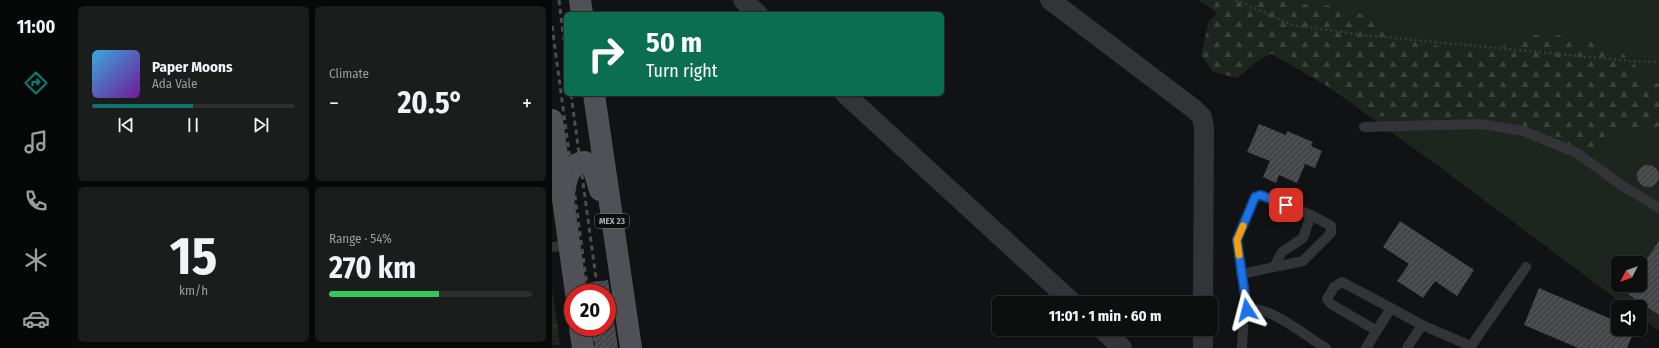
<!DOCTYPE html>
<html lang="en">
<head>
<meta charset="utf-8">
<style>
	:root { --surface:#0d0e0e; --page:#1b1c1c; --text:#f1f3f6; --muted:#9a9c9e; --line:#2d2e2e; --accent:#0f766e }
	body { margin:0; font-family:"Fira Sans Condensed",sans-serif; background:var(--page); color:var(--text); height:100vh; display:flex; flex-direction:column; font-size:15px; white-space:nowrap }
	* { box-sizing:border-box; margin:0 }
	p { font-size:13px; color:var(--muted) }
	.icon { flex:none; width:22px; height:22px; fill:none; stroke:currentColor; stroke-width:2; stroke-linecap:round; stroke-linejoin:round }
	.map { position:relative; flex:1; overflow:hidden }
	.side { display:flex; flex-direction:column; gap:6px; padding:6px; background:#070808; width:480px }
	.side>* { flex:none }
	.guide { position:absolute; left:12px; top:12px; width:380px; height:84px; border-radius:6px; box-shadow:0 1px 3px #0004,0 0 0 1px var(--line); background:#0b6e4f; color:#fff; overflow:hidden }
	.needle { width:26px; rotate:228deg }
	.buttons { position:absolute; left:1059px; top:256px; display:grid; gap:8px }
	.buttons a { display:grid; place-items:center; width:36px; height:36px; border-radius:6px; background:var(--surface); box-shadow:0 1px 3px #0004,0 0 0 1px var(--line); font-size:20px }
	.speed { position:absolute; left:12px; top:284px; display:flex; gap:8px; font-size:20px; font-weight:700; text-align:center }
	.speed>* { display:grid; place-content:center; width:52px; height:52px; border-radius:50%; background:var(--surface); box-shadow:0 1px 3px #0004,0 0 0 1px var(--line); line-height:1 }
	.speed .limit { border:6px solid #d22; background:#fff; color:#111 }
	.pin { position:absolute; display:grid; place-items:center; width:34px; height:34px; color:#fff; margin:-17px; border-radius:8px; box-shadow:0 2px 6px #0006 }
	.me { position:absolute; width:44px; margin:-22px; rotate:351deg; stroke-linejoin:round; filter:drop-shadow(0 0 3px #0008) }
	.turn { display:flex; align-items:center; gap:14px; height:84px; padding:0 16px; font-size:18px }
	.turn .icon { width:52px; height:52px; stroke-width:2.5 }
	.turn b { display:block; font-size:28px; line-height:34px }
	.big { font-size:30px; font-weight:700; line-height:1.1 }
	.side .tile { flex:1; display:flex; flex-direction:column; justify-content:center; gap:6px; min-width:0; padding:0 14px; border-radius:6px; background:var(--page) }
	.side .dial { align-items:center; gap:0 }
	.dial b { font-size:52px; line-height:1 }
	.song { display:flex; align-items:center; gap:12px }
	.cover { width:48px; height:48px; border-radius:6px; background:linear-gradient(135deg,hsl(200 70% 55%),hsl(280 70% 35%)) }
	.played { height:4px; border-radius:2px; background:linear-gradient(90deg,var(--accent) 50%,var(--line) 50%) }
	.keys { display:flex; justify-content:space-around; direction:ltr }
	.heat { display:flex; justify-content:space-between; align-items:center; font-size:22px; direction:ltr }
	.charge { height:6px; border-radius:3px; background:linear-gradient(90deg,#34c759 54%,var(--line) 0) }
	.side .tiles { flex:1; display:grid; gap:6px; grid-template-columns:repeat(2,1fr) }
	.trip { position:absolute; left:440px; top:296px; width:226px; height:40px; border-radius:6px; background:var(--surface); box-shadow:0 1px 3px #0004,0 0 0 1px var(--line); font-weight:700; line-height:40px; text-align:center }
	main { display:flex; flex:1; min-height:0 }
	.menu { display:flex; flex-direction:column; width:72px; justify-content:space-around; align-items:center; background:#050606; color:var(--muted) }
	.menu .icon { width:28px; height:28px }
	.menu .on { color:var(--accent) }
	.menu b { font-size:18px; color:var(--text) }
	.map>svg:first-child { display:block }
	.green { fill:#1e251f; fill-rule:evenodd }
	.forest { fill:url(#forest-firs) }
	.park { fill:url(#park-tufts) }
	.building { fill:url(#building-hatch) }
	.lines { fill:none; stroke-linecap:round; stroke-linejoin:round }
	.path { stroke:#393b3e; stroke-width:2.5; stroke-dasharray:2 3; stroke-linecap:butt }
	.lane { stroke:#333437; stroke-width:10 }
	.street { stroke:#333437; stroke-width:20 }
	.primary { stroke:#4f5156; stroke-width:22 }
	.rail { stroke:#4c4e52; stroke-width:3; stroke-dasharray:5 4; stroke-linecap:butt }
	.route-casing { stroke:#114b97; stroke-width:10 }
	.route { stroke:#1a73e8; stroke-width:7 }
	.slow { stroke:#f59e0b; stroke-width:7 }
	.labels { text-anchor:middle; stroke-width:3.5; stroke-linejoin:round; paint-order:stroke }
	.shield { fill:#0d0d0e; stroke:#777b81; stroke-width:1 }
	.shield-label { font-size:9px; font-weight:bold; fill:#a5aab2 }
</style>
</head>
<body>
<main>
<nav class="menu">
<b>11:00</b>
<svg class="icon on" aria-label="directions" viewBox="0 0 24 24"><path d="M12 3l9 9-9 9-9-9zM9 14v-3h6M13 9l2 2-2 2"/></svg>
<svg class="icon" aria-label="music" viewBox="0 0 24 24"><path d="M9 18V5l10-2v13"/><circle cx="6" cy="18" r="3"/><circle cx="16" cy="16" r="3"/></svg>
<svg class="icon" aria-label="phone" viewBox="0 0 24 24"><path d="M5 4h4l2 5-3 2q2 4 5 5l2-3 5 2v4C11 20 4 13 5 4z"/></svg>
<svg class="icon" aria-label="climate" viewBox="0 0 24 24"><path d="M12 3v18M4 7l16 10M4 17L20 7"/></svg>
<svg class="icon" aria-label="car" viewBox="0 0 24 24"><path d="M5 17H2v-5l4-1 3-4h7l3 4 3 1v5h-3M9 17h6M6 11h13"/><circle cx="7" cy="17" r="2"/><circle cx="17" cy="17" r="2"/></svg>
</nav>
<section class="side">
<div class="tiles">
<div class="tile">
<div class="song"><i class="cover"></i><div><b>Paper Moons</b><p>Ada Vale</p></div></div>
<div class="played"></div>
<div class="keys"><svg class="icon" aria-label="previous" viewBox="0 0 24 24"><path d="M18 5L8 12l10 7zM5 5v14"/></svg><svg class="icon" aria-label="pause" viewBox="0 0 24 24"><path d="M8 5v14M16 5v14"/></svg><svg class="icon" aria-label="next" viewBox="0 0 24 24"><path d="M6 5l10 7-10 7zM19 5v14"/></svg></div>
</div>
<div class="tile"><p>Climate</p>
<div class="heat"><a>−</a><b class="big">20.5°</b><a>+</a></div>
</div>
<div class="tile dial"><b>15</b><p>km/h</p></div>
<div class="tile"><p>Range · 54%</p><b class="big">270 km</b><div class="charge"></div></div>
</div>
</section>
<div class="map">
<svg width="1107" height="348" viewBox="0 0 1107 348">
	<defs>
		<pattern id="forest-firs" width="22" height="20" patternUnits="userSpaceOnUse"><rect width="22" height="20" fill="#1e251f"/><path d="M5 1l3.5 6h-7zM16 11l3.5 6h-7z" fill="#3c423d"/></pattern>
		<pattern id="park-tufts" width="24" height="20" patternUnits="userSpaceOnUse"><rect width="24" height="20" fill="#1e251f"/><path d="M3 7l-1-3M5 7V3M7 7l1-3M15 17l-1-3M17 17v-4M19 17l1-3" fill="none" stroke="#3c423d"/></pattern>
		<pattern id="building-hatch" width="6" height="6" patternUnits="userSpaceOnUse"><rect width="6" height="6" fill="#444548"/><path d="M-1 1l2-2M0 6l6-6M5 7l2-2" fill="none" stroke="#5c5d60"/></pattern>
	</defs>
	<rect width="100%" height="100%" fill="#111213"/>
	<!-- green -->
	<path class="green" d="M656,0H1107V331L1088,317V307H1075L893,171ZM1066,263H1088V285H1066Z"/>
	<!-- forest -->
	<polygon class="forest" points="647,0 736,0 760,6 783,5 803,11 846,36 890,47 918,50 940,50 980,35 1023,36 1048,42 1069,52 1082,63 1092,79 1107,84 1107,126 1092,131 1071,131 1059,136 1037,154 955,121 826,116 720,54 708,59 685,78 661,72 649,55 657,21 665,13"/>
	<!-- park -->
	<polygon class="park" points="0,289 8,344 0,345"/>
	<!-- building -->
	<g class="building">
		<polygon points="707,124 734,135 735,131 761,142 759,146 770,151 763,168 753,164 745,183 727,175 724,183 711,177 718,161 695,152"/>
		<circle cx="1096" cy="176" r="11"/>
		<polygon points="848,221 922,270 905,296 883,281 871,298 845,281 857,264 831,247"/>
		<polygon points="1107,241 1107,315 1063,285 1088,285 1088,269"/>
		<polygon points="56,280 66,348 43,348 41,327 55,327 55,293 36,293 35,283"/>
		<polygon points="987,288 1066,322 1066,329 1083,329 1075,348 1026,348 972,325"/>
	</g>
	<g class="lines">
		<!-- path -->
		<polyline class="path" points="684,0 740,25 811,35 1078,61 1107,62"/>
		<!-- lane -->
		<g class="lane">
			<polyline points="812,127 929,124 971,131 1025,153 1069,185 1107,208"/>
			<polyline points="0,247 17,245"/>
			<polyline points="689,274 751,261 779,233 779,226 759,215"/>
			<polyline points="839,308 870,325"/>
			<polyline points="695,310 685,239 703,197 709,195 759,215 751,238 730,252 722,267"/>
			<path d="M690,348L692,312C711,299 756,338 774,348"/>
			<polyline points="814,348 839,308 790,282 782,287 775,299 779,304 825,331"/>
			<polyline points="855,348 870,325 919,346 974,267"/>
		</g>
		<!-- street -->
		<g class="street">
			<polyline points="191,0 206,14"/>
			<polyline points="498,0 642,109 650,117 652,128 651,303"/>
			<polyline points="293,94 521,303"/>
			<polyline points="550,329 570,348"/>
			<polyline points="651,348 651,329"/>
		</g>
		<!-- primary -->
		<g class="primary">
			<polyline points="28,0 30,14"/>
			<polyline points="42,94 79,348"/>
			<polyline points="0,120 24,293"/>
			<path d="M12,194C14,180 16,164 33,162L41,167L48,190"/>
			<polyline points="28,327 31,348"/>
		</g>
		<!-- rail -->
		<g class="rail">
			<polyline points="7,0 14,56"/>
			<polyline points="0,26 36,293"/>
			<polyline points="19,94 46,293"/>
			<polyline points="41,327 44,348"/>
			<polyline points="50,327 53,348"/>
		</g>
	</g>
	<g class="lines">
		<!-- route casing -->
		<g class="route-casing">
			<polyline id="route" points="695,310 685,240 703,197 708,195 734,205"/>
		</g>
		<!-- route -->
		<use href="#route" class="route"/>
		<!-- slow -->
		<polyline class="slow" points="687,255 685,240 691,226"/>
	</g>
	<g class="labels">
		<!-- shield labels -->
		<rect class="shield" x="43" y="214" width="34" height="14" rx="3"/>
		<g class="shield-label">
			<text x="60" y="224">MEX 23</text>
		</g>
	</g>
</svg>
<div class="buttons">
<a><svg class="needle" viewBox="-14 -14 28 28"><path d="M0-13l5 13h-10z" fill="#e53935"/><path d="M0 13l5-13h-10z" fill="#9a9c9e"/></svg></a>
<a><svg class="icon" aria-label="sound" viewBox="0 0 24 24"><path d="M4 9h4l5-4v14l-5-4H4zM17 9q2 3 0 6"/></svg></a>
</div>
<div class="speed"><div class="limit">20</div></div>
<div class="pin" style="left:734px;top:205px;background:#d93025"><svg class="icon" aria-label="arrive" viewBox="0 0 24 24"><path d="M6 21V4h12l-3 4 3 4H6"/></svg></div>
<svg class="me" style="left:695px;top:310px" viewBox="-20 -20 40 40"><path d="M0-17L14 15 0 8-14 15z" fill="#1a73e8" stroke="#fff" stroke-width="4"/></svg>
<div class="trip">11:01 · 1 min · 60 m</div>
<div class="guide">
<div class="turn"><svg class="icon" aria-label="right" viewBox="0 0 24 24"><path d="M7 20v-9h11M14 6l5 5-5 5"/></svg><div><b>50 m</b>Turn right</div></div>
</div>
</div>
</main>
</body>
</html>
